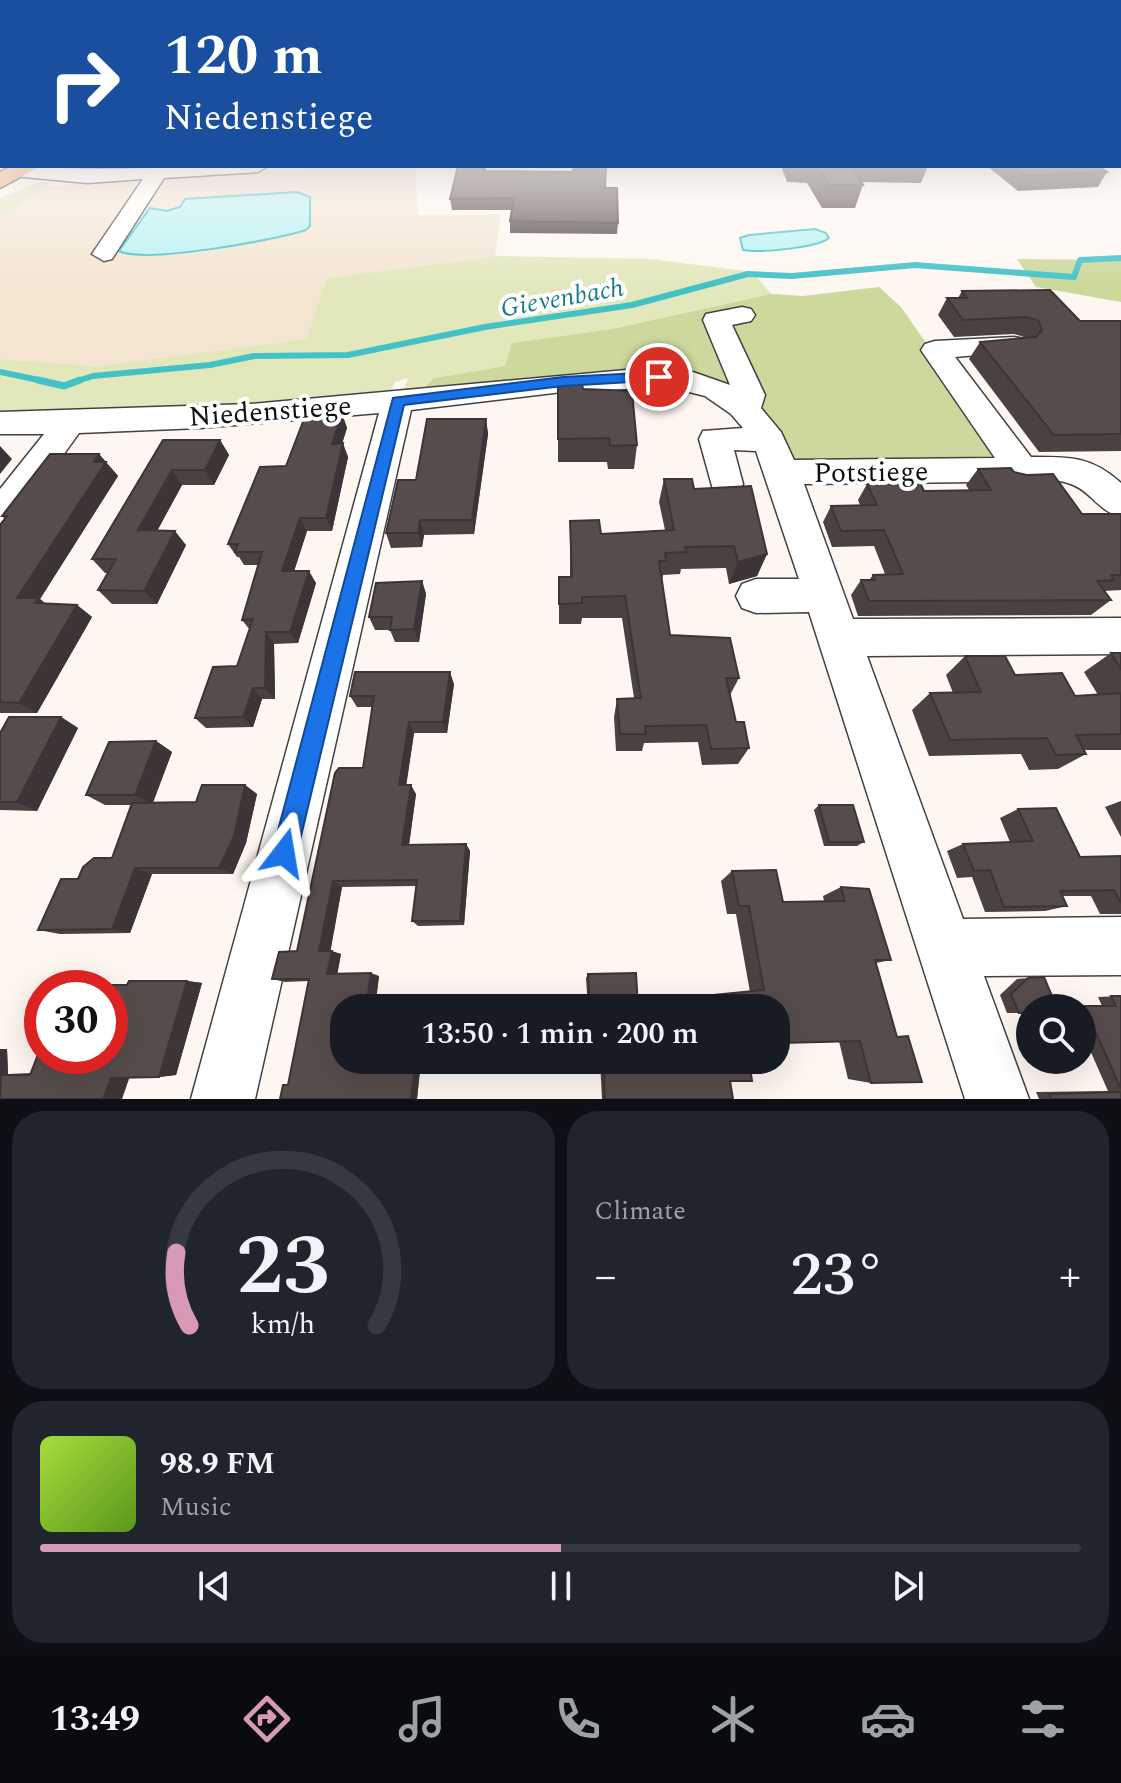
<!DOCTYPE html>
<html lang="en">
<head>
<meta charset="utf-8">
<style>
	:root { --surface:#171b24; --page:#20242c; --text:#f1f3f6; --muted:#9ea1a6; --line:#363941; --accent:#d899b5 }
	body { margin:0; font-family:Spectral,serif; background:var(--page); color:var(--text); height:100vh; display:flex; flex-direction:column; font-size:30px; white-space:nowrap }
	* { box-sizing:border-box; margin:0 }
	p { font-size:26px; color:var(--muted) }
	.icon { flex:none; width:44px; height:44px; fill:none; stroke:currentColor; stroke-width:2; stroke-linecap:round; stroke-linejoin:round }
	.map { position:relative; height:1099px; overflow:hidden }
	.drawer { display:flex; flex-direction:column; gap:12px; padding:12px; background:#0d0f14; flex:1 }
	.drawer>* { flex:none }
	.banner { position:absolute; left:0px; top:0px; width:1122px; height:168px; box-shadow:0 8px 32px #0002; background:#1a4fa0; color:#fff; overflow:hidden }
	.controls { position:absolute; left:1016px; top:994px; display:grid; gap:16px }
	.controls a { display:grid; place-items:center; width:80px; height:80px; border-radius:50%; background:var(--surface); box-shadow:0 8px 32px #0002; font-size:40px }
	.speed { position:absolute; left:24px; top:970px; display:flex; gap:16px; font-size:40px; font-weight:700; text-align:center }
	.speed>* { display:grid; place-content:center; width:104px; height:104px; border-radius:50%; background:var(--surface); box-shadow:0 8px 32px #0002; line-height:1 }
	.speed .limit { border:12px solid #d22; background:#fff; color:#111 }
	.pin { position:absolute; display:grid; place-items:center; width:68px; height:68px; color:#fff; margin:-34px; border:4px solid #fff; border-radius:50%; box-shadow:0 2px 8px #0007 }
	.me { position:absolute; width:88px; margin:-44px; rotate:14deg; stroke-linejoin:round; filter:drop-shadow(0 0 6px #0008) }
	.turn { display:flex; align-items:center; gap:28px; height:168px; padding:0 32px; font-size:36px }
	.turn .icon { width:104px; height:104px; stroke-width:2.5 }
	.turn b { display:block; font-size:56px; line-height:68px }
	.big { font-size:60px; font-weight:600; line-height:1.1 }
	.drawer .widget { flex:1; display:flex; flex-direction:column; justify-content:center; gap:12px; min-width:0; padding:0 28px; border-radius:32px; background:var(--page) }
	.drawer .dial { align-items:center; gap:0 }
	.dial svg { height:208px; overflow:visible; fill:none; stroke:var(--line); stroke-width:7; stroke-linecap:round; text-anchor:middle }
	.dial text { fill:var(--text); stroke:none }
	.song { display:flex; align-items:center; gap:24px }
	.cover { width:96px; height:96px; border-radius:12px; background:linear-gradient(135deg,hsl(80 70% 55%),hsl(90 70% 35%)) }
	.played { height:8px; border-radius:4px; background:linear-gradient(90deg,var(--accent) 50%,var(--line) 50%) }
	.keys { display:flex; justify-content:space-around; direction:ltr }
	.heat { display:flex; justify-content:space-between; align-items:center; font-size:44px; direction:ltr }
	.drawer .tiles { flex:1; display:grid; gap:12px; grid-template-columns:1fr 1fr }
	.widget:last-child { grid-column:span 2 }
	.trip { position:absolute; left:330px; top:994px; width:460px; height:80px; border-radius:32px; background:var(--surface); box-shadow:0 8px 32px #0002; font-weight:600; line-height:80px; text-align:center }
	.menu { display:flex; height:128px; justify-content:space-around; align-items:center; background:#090b0e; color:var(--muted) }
	.menu .icon { width:56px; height:56px }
	.menu .selected { color:var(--accent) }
	.menu b { font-size:36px; color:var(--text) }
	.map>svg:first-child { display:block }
	.farmland { fill:#f4e5d2 }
	.green { fill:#e2e8bc }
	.forest { fill:#ccd89c }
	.water { fill:#b8f2f4; stroke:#42c1c7; stroke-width:2 }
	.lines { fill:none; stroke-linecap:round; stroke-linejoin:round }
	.stream-far1 { stroke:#42c1c7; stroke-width:6 }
	.stream { stroke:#42c1c7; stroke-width:7 }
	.minor-casing { stroke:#424242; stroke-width:3 }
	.major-casing { stroke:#202020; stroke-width:3 }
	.minor { fill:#fff; fill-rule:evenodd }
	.major { fill:#f2a36e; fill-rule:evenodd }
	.wall { fill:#4b4141 }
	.shaded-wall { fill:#3d3535 }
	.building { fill:#574c4c; stroke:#3d3535; stroke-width:2 }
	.route { fill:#1a73e8; stroke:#114b97; stroke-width:2 }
	.labels { text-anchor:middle; stroke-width:8; stroke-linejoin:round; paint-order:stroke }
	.far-water-label { font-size:26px; font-style:italic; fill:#1b7e87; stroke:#fff }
	.street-label { font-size:28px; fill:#0f0f0f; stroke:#fff }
</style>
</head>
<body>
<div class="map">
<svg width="1121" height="1099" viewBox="0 0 1121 1099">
	<rect width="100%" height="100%" fill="#fef7f1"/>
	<!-- farmland -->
	<polygon class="farmland" points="350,166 415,166 418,215 501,214 495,256 327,278 306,339 97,366 0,359 0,220 45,186"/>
	<!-- green -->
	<g class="green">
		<polygon points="39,182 51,182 0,220 0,198"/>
		<polygon points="495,256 651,259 753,272 771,294 610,329 513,343 505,366 434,378 425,387 404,389 408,378 395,382 389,394 202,410 0,418 0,359 97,366 306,339 327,278"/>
	</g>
	<!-- forest -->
	<g class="forest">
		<polygon points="1017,259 1121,260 1121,302 1036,287"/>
		<polygon points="879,287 901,307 1011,465 797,463 753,407 726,389 563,378 425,387 434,378 505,366 512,343 611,329 771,294 803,296"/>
	</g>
	<!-- water -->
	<g class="water">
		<path d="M297,192L310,197V226L306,230C276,240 144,264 119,251L150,208L167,211L180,207L185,199Z"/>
		<path d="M815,229L826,233L829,238C817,248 759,253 743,250L740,238L749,235Z"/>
	</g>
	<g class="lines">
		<!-- stream-far1 -->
		<g class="stream-far1">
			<polyline points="0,372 48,382"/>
			<polyline points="74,382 93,376 210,365 254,356 348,355 485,327 632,305 748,274 792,276 915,265 1074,277 1080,260 1121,258"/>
		</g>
		<!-- stream -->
		<polyline class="stream" points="38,380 64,386 80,380"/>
		<!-- minor casing -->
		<g class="minor-casing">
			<g id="minor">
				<rect x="1120" y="133" width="1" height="5"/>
				<path d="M20,166C103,172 185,166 268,166L258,172L164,178L112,259L104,261L92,254L143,179L87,183L13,176L10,172Z"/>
				<path d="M742,307L751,309L755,315L751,321L732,325L765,395L761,408L781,432L794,460L995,458L921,350L925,344L935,341L1014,337L1024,339L1028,345L1024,351L955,357L1031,457C1070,457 1091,456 1121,483V517C1093,509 1092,487 1060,481L804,484L853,619L1121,618V654L867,656L963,919L1121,917V975L984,976L1029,1099H965L809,612L756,613L742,608L736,596L742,584L756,579H799L756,451L734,450L743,484L738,493L726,497L714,493L699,439L703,431L743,428L731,414L705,396L669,387L562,392L411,410L255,1099H191L379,413L200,428L79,433L13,525L0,529V489L44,434H0V412L250,404L648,368L690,371L730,385L703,320L706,314Z"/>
			</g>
		</g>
		<!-- major casing -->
		<g class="major-casing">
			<polygon id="major" points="12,166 41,166 0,188 0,172"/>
		</g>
		<!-- minor -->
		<use href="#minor" class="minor"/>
		<!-- major -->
		<use href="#major" class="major"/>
	</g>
	<!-- wall -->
	<g class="wall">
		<polygon points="486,166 486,171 605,188 618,223 617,234 510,233 510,221 512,210 452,210 450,199"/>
		<polygon points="781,166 928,166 921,183 861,182 863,185 855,208 822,208 807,183 787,182"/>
		<polygon points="987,166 1098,166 1107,172 1098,187 1018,191"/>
		<polygon points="962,291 1080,321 1121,321 1121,451 1039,452 969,359 980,342 1027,338 1014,334 954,337 938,315 947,298 958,298"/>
		<polygon points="558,384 583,389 637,445 634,469 608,469 607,462 558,462"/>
		<polygon points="342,414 347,428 342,443 348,457 332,531 307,531 294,571 316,583 298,643 274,644 275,699 262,699 253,727 206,728 195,718 237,666 250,630 242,620 258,565 244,565 239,557 237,557 228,544 286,466"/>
		<polygon points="486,419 488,434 474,534 424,535 422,547 391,548 386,533 416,480"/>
		<polygon points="163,440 220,440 229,455 214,485 182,485 157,531 186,545 157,604 112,604 98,590 109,573 105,573 92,559"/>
		<polygon points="99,454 118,476 40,599 46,604 77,605 92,617 37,713 0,713 0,525 5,519 2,516"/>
		<polygon points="978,469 1014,472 1082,514 1121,514 1121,590 1104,591 1111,600 1091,615 858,616 851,595 861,580 869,580 873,575 885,574 874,546 832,547 823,522 831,506 860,505 858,500 867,484 924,491 969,490 966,485"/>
		<polygon points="664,479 694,489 767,554 757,576 729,584 726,568 681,569 680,574 663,575 662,580 670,635 739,678 730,695 736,722 749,748 738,764 702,765 698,742 644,743 642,751 616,751 614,717 617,699 634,698 622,618 582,618 581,624 559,624 559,577 570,577 570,521 601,534 665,530 659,502"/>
		<polygon points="422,581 426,594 419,642 395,642 390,630 375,630 369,617"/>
		<polygon points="1111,653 1121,653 1121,750 1084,750 1086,754 1058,769 1029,770 1021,754 929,756 912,710 930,693 953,693 946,675 965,656 1075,696 1098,695 1084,672"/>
		<polygon points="454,684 447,733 414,733 406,785 416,794 409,845 466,844 470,851 464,925 418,926 412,921 416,886 342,887 330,951 341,954 337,974 379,976 375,1008 344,1008 366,1070 420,1070 417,1099 283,1085 288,1084 309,981 285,982 272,979 297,951 363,768 372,707 357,707 350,696"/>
		<polygon points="61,717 78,728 37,811 0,810 0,733"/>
		<polygon points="156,741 172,752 153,803 196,802 245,785 257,794 246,843 233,874 152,874 130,933 60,934 38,930 78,879 112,858 132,805 105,805 86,795"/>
		<polygon points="1121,801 1121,837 1105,807"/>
		<polygon points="819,805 864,842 857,846 824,846 814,810"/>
		<polygon points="1018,809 1080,857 1121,856 1121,914 1100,914 1091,896 1063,896 1067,906 1045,911 985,912 972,877 957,878 947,851 963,844 1010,842 1000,818"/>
		<polygon points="732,871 783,902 824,901 823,896 841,887 891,960 876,963 871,1083 848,1079 839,1041 776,1008 696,1008 694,998 704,996 750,992 736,914 727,914 721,881"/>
		<polygon points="588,974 638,1008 588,1008 586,978"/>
		<polygon points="1028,978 1030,1013 1007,1013 1000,995 1017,979"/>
		<polygon points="187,981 202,983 176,1075 159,1077 129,1078 0,1099 7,1049 8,1074 31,1073 110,1056 127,985"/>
		<polygon points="1121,996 1121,1099 1039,1099 1036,1092 1108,1091 1082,1032 1082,1008 1071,1007 1102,1006 1098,997"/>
		<polygon points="600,1060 749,1060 730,1081 733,1099 602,1099"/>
	</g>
	<!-- shaded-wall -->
	<g class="shaded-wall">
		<polygon points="342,414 347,428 338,457 332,444"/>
		<polygon points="486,419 488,434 474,534 472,520"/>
		<polygon points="220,440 229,455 214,485 205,470"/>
		<polygon points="343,443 348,457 332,531 326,518"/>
		<polygon points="0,446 12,459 0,474"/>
		<polygon points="99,454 118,476 40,599 54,611 17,598"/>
		<polygon points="172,470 182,485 150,544 138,530"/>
		<polygon points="300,518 307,531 290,584 282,571"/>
		<polygon points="420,520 424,535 422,547 418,533"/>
		<polygon points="175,531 186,545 157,604 144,591"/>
		<polygon points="767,554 757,576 729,584 738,562"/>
		<polygon points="309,571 316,583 298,643 290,632"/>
		<polygon points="422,581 426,594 419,642 414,629"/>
		<polygon points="77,605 92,617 37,713 19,703"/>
		<polygon points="266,632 274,644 275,699 265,688"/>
		<polygon points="450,672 454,684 447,733 443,722"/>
		<polygon points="253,688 262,699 253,727 243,717"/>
		<polygon points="61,717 78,728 37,811 17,802"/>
		<polygon points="409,722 414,733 405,794 399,785"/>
		<polygon points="156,741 172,752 152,804 135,795"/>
		<polygon points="245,785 257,794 246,843 233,874 219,868"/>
		<polygon points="411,785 416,794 408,852 402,845"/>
		<polygon points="466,844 470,851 464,925 460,921"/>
		<polygon points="135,868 152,874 130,933 112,929"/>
		<polygon points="333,881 342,887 330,954 319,951"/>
		<polygon points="332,951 341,954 337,976 327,974"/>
		<polygon points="371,973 379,976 375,1008 366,1008"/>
		<polygon points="187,981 202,983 176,1075 159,1077"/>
		<polygon points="0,1049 7,1049 8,1074 1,1075 0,1082"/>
		<polygon points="358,1060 367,1060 366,1070 356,1072"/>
		<polygon points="420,1070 417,1099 411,1099 414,1071"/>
		<polygon points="130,1076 122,1099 103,1099 111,1078"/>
	</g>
	<!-- building -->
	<g class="building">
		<polygon points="458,166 484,166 483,171 573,172 574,166 606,166 605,188 617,188 618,223 510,221 514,198 450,199"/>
		<polygon points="817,166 851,166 863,185 829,185"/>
		<polygon points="1013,166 1098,166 1107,172 1026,176"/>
		<polygon points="1050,290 1080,321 1121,321 1121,434 1054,435 980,342 1036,337 1042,330 1038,320 1025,317 963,320 947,298 967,298 962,291"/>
		<polygon points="558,384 582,384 583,389 632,391 637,445 610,446 609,438 558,439"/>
		<polygon points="306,414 342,414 332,444 343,443 326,518 300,518 282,571 309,571 290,632 266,632 265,688 253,688 243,717 195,718 213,667 237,666 253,619 242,620 262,552 235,552 238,544 228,544 260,467 286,466"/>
		<polygon points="427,419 486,419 472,520 420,520 418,533 386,533 398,480 416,480"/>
		<polygon points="163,440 220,440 205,470 172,470 138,530 175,531 144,591 98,590 116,559 92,559"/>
		<polygon points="50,454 99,454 94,462 106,462 17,598 39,598 35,603 77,605 19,703 0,702 0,525 7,516 2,516"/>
		<polygon points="1011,468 1014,472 1027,475 1053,474 1082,514 1121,514 1121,575 1111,575 1114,580 1097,581 1111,600 869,601 861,580 875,580 873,575 903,574 884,530 841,531 831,506 877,505 867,484 920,483 924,491 991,490 978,469"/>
		<polygon points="664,479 692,479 694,489 751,486 767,554 738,562 734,546 685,547 686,552 665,553 666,561 659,561 670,635 730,638 739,678 726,678 736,722 744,722 749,748 711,749 706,725 645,726 646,734 620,734 617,699 641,698 625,596 582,597 582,603 559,604 559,577 572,577 570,521 599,520 601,534 674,530"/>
		<polygon points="422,581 414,629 390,630 392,617 369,617 376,583"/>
		<polygon points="1111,653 1121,653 1121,669"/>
		<polygon points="965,656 1005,656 1015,675 1062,673 1075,696 1121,693 1121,734 1076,735 1086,754 1056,755 1047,738 950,740 930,693 981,692"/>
		<polygon points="355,672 450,672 443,722 409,722 399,785 411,785 402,845 466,844 460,921 412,921 417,880 333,881 319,951 332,951 327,974 371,973 366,1008 344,1008 344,1060 358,1060 356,1072 414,1071 411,1099 280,1099 283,1085 288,1085 309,979 272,979 279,952 297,951 335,773 339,768 363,768 374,696 350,696"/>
		<polygon points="9,717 61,717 17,802 0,802 0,733"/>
		<polygon points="156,741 135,795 86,795 109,742"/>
		<polygon points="202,785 245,785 234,836 219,868 135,868 112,929 38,930 61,879 78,879 83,867 94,858 112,858 132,803 196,802"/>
		<polygon points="819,805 853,805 864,842 829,842"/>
		<polygon points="1056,808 1080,857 1121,856 1121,903 1114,890 1060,891 1067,906 1004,907 990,870 974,871 963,844 1033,841 1018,809"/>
		<polygon points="776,870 783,902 845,901 841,887 869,889 891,960 875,960 897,1037 908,1036 922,1082 871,1083 860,1041 780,1043 782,1057 776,1057 776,1008 706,1008 704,996 764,990 749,906 739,906 732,871"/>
		<polygon points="636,973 638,1008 590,1008 588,974"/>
		<polygon points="1044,977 1057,1008 1030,1008 1030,1013 1019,1013 1011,994 1028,978"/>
		<polygon points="129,981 187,981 159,1077 111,1078 103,1099 0,1099 1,1075 30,1075 42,1044 42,1056 110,1056 110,988 111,985 127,985"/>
		<polygon points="1111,996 1121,996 1121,1089 1084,1006 1116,1006"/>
		<polygon points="603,1060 749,1060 752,1081 730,1081 733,1099 605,1099"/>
		<polygon points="1121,1092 1121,1099 1051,1099 1049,1094"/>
	</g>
	<!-- sky -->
	<linearGradient id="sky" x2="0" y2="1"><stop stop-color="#95cded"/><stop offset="0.46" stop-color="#fffbf9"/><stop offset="1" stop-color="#fffbf9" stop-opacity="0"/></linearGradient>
	<rect width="1121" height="287" fill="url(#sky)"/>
	<!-- route -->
	<polygon class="route" points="659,372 664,374 664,380 563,386 404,405 297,853 293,862 284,866 275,862 272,853 393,398 563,377"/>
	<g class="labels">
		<!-- far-water labels -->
		<g class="far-water-label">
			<text transform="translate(562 297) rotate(-10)" y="9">Gievenbach</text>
		</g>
		<!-- street labels -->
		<g class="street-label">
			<text transform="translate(270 410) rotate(-4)" y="10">Niedenstiege</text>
			<text transform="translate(871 471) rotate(-1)" y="10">Potstiege</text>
		</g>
	</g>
</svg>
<div class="controls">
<a><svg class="icon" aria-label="search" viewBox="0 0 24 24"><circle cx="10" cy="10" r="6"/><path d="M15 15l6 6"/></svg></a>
</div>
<div class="speed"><div class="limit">30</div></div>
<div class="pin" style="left:659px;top:377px;background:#d93025"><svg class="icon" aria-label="arrive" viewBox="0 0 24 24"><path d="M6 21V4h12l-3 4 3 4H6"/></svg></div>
<svg class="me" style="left:284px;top:853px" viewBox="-20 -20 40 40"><path d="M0-17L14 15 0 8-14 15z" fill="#1a73e8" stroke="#fff" stroke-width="4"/></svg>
<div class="trip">13:50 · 1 min · 200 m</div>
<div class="banner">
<div class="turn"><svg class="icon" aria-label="right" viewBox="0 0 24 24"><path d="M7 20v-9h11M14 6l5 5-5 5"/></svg><div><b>120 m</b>Niedenstiege</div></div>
</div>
</div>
<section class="drawer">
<div class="tiles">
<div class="widget dial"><svg viewBox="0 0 100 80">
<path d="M14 69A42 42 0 1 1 86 69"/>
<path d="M14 69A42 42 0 0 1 9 41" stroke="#d899b5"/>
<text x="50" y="56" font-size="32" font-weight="700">23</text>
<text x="50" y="72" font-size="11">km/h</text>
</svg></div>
<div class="widget"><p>Climate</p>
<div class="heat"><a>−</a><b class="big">23°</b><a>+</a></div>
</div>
<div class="widget">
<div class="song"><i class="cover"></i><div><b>98.9 FM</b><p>Music</p></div></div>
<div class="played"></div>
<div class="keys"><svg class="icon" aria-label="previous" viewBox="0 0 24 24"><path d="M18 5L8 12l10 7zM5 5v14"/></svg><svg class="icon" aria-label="pause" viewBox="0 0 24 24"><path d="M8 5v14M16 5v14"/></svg><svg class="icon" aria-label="next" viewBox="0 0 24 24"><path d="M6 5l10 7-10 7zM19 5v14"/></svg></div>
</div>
</div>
</section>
<nav class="menu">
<b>13:49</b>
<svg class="icon selected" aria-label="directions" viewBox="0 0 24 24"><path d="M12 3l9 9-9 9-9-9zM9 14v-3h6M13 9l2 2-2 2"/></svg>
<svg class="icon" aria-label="music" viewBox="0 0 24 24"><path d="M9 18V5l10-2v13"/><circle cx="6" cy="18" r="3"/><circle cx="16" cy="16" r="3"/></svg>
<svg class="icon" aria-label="phone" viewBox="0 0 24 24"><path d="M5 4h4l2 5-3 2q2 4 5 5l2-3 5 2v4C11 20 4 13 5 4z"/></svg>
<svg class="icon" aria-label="climate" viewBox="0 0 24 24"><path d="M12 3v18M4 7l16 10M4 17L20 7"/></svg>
<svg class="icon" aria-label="car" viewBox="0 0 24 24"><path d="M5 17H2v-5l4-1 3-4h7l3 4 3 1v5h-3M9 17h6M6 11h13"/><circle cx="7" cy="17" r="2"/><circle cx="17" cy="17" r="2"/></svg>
<svg class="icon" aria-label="filters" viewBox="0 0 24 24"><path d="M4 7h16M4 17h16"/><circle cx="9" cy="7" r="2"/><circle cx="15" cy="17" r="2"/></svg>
</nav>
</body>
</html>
